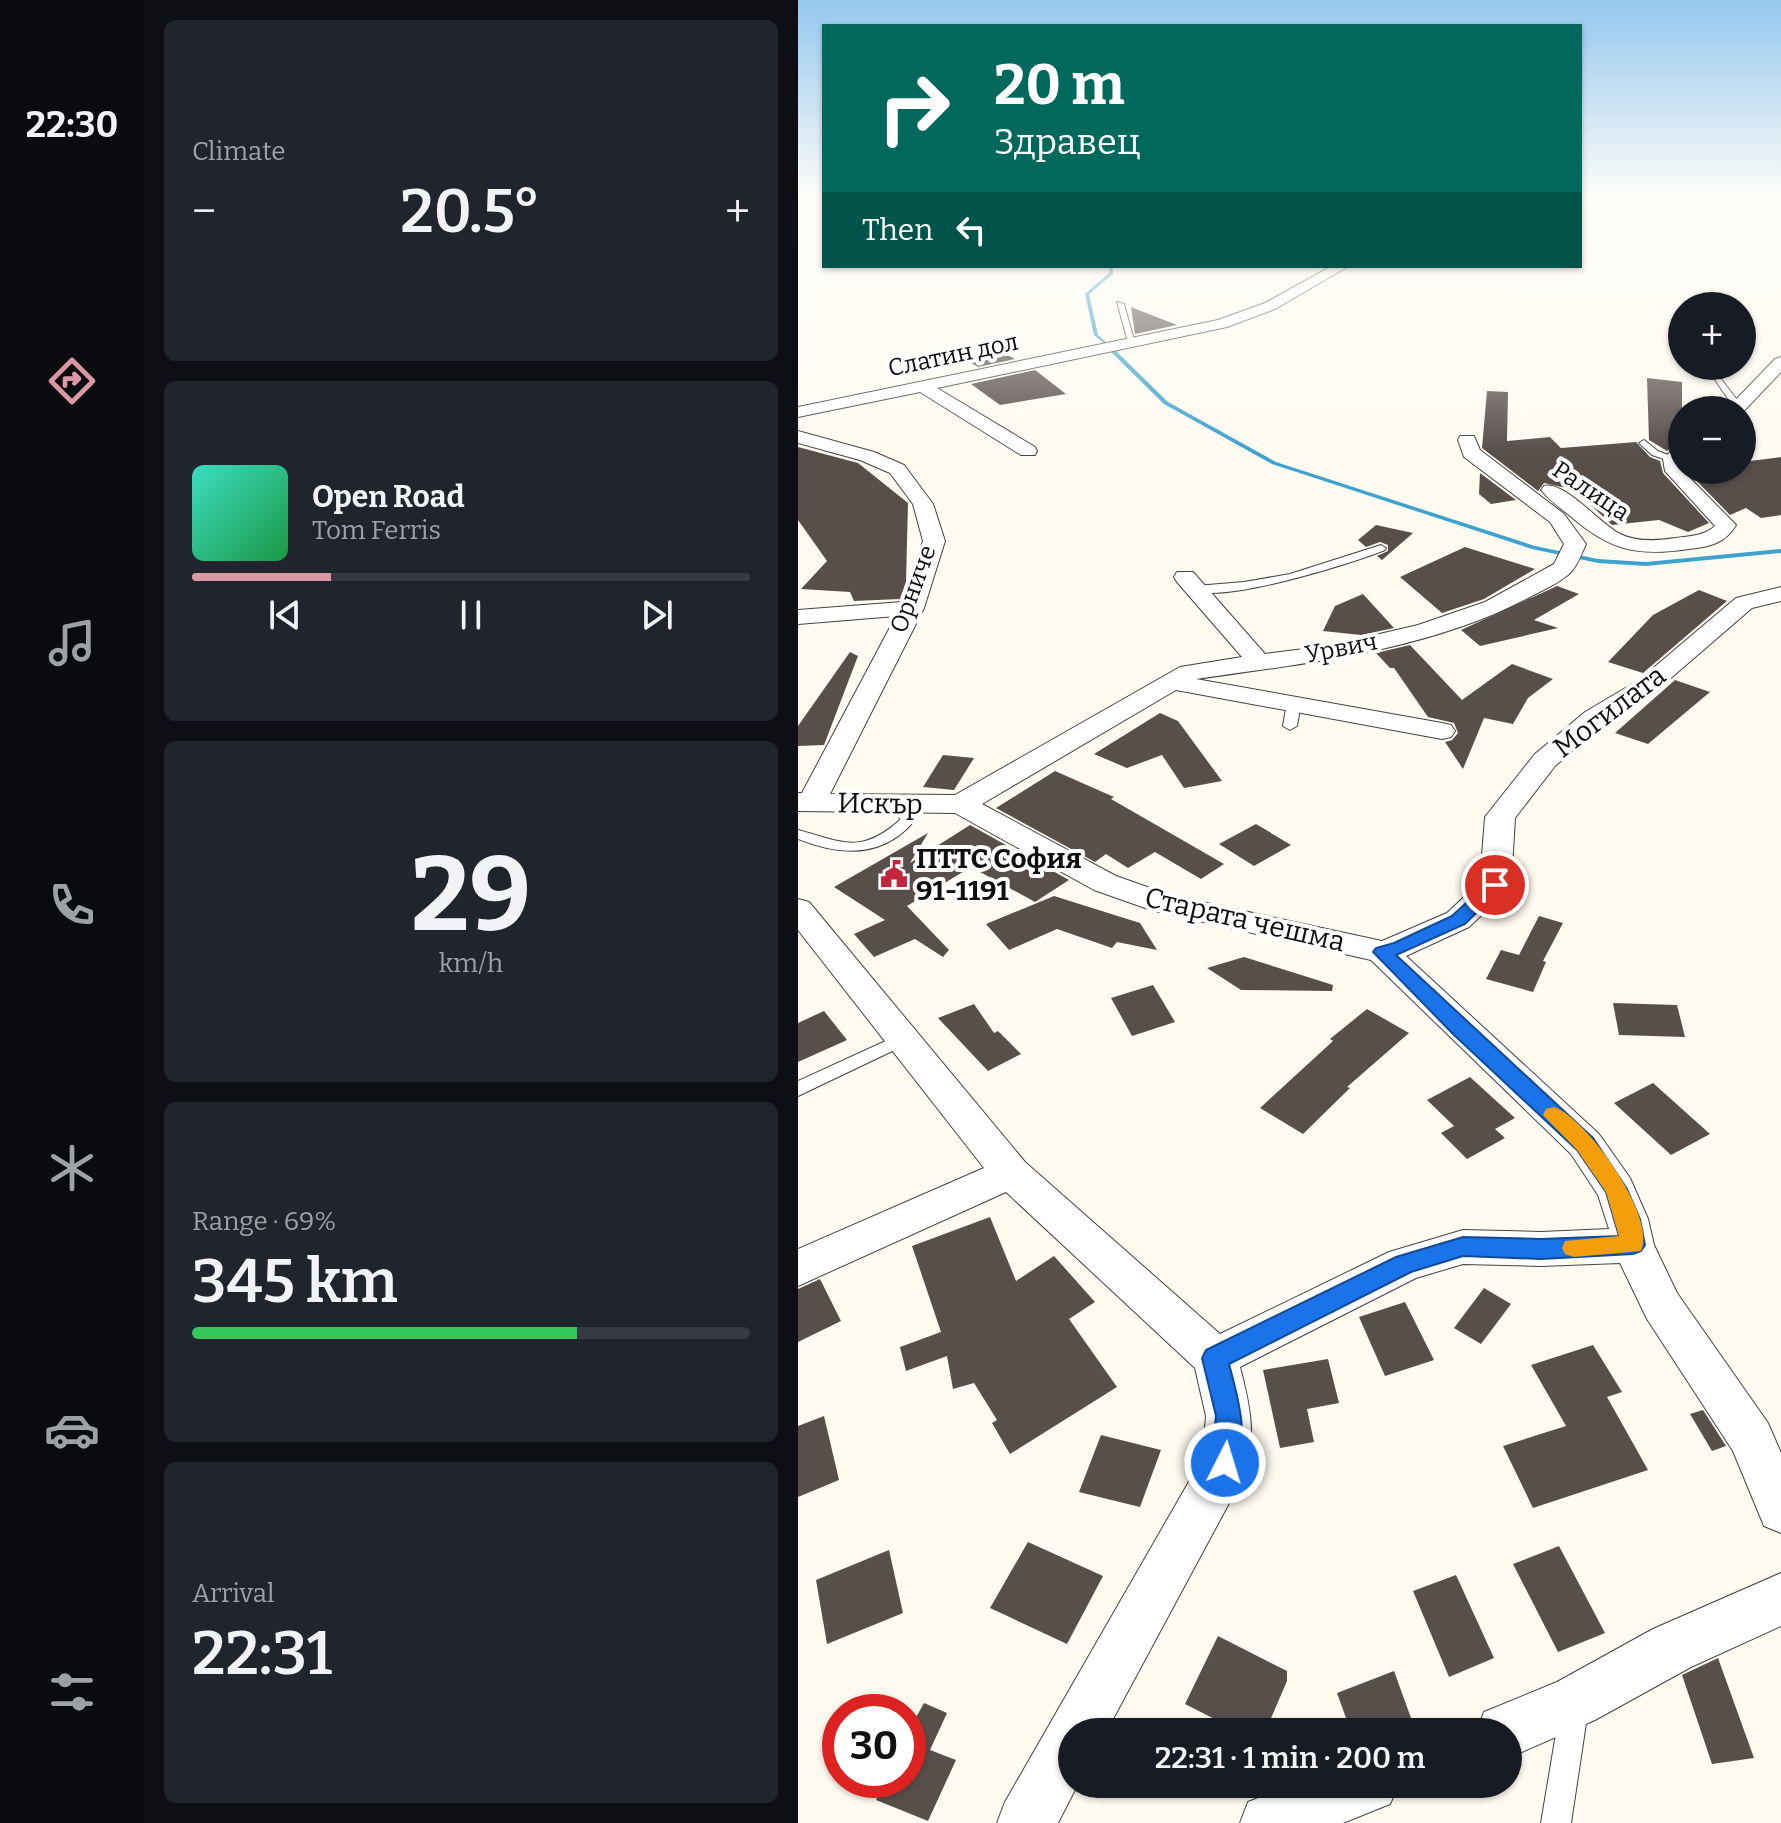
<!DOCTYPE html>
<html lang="en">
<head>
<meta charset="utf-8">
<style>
	:root { --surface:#171b24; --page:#20242c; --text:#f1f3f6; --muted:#9ea1a6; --line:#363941; --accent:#db97a3 }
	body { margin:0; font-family:Bitter,serif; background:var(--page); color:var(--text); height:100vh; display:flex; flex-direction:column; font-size:30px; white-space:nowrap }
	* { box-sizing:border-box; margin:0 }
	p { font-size:26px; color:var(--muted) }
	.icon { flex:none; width:44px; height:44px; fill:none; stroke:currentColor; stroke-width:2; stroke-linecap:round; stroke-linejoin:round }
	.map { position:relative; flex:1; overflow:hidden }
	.panel { display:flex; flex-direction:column; gap:20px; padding:20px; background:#0d0f14; width:654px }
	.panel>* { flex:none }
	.banner { position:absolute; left:24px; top:24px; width:760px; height:244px; border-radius:0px; box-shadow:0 2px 6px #0004; background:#00695c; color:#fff; overflow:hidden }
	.tools { position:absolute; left:870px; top:292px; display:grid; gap:16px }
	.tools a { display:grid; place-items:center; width:88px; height:88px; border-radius:50%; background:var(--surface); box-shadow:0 2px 6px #0004; font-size:40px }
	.speed { position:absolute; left:24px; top:1694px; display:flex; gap:16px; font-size:40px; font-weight:700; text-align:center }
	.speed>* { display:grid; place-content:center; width:104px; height:104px; border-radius:50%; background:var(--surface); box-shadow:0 2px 6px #0004; line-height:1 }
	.speed .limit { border:12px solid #d22; background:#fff; color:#111 }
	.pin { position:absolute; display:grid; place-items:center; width:68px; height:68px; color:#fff; margin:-34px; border:4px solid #fff; border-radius:50%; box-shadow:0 2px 8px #0007 }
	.me { position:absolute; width:88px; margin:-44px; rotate:5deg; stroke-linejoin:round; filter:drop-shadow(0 0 6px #0008) }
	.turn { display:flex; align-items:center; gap:28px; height:168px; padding:0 40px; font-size:36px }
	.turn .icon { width:104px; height:104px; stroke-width:2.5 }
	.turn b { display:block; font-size:56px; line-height:68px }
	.then { display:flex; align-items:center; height:76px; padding:0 40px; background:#0003; gap:16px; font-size:30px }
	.big { font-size:60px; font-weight:600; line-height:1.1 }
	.panel .tile { flex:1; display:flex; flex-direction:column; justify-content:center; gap:12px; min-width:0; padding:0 28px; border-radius:12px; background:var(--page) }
	.panel .dial { align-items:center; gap:0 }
	.dial b { font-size:104px; line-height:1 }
	.song { display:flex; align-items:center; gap:24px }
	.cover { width:96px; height:96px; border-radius:12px; background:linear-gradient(135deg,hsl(170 70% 55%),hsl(140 70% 35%)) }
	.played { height:8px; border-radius:4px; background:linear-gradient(90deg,var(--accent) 25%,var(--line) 25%) }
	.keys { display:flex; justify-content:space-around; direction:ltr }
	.heat { display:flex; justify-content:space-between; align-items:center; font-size:44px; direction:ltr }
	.charge { height:12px; border-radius:6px; background:linear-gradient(90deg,#34c759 69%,var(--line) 0) }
	.trip { position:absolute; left:260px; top:1718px; width:464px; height:80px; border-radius:40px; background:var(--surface); box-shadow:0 2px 6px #0004; font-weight:600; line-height:80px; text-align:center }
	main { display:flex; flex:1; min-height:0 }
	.menu { display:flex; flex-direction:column; width:144px; justify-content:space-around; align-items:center; background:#090b0e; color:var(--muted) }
	.menu .icon { width:56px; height:56px }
	.menu .selected { color:var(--accent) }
	.menu b { font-size:36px; color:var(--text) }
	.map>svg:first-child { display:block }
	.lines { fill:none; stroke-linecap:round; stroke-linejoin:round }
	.stream { fill:#3da2cd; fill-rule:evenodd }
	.building { fill:#584f4b }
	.service-casing { stroke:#424242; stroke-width:2 }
	.minor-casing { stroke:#424242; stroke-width:2 }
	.service { fill:#fff; fill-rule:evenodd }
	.minor { fill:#fff; fill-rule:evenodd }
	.route { fill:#1a73e8; stroke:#114b97; stroke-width:2 }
	.slow { fill:#f59e0b }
	.labels { text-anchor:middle; stroke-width:8; stroke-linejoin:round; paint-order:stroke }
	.far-street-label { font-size:24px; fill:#0f0f0f; stroke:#fff }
	.street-label { font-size:28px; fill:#0f0f0f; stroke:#fff }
	.poi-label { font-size:28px; font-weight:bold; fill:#0f0f0f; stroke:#fff; text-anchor:start }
</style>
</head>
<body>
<main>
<nav class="menu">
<b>22:30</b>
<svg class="icon selected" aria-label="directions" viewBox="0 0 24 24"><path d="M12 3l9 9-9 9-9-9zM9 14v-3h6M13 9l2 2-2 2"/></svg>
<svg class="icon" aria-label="music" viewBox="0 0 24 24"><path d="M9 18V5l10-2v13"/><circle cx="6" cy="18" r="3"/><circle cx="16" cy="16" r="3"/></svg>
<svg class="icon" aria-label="phone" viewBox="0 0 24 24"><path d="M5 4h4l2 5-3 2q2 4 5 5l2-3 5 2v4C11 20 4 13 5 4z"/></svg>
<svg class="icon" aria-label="climate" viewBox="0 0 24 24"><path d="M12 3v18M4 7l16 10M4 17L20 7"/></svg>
<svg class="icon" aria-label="car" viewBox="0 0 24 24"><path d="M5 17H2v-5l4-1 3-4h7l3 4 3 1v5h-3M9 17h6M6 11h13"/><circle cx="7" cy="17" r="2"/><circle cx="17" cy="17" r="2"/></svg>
<svg class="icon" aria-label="filters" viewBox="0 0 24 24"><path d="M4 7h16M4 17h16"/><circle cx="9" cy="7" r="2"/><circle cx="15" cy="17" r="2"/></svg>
</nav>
<section class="panel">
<div class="tile"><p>Climate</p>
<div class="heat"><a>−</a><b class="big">20.5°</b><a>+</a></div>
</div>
<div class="tile">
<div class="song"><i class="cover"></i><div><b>Open Road</b><p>Tom Ferris</p></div></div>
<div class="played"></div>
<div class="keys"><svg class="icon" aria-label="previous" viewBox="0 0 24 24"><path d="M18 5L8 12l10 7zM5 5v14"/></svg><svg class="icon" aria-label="pause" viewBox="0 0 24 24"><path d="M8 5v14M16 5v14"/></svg><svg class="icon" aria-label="next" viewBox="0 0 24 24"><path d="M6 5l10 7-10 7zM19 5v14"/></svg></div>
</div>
<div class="tile dial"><b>29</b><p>km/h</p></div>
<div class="tile"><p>Range · 69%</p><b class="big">345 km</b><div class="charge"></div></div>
<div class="tile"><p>Arrival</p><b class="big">22:31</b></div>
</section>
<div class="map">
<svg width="983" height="1823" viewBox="0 0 983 1823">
	<rect width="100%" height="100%" fill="#fffbf1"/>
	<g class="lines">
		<!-- stream -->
		<g class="stream">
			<polygon points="311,266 315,266 315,274 291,294 300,335 309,343 307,344 296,335 287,294 311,273"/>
			<polygon points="313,350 317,350 370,402 478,462 737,546 800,559 848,562 983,549 983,553 848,566 800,563 734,549 474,464 366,404 313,352"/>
		</g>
	</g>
	<!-- building -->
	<g class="building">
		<polygon points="333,307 379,325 337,334"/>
		<polygon points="202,351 217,359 180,367 167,359"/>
		<polygon points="237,370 268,394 202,405 173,384"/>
		<polygon points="849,378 884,382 884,442 869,451 851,440"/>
		<polygon points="689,391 710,392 709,441 752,437 763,448 838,442 852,457 862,461 865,473 911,523 890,532 861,520 814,525 777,490 746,483 740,491 684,448"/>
		<polygon points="0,447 60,463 110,503 108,582 102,599 56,601 52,592 3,589 29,561 0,520"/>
		<polygon points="983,457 983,515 963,518 948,508 932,515 888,470 944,470 944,462"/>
		<polygon points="682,473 718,500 693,504 681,494"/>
		<polygon points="578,525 615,533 584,560 579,556 590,551 590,545 582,542 568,547 560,540"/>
		<polygon points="667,547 737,569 686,599 644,613 602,577"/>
		<polygon points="759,586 781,594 736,620 760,628 682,646 663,630"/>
		<polygon points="901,590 929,601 845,673 810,662 855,615"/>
		<polygon points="565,594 596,628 563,635 525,631 537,606"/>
		<polygon points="612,645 664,700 714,664 755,679 730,698 715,724 686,718 665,769 647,742 654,740 660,733 656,723 630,717 596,668 592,668 578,653"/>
		<polygon points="52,652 60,656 26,745 0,746 0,726"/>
		<polygon points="877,680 912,692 850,744 817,733"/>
		<polygon points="362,713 380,721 424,781 386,788 364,755 329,768 296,754"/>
		<polygon points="145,755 176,758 156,790 125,787"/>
		<polygon points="257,771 316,797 313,799 426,864 403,879 357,852 330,868 308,854 297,862 198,808"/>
		<polygon points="458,824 493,845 456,866 421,844"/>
		<polygon points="172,825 271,880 237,902 173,867 109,906 151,950 145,957 117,939 76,957 56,934 87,920 36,887 130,833 112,863"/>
		<polygon points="256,896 342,923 359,950 319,942 314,948 259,929 211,950 188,924"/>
		<polygon points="741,916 765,923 745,961 748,962 735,992 688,979 703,950 721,955"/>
		<polygon points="446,957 535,985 534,991 443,990 409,968"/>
		<polygon points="355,985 377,1022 334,1036 313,998"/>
		<polygon points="815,1003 879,1005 887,1037 821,1035"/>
		<polygon points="176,1004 196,1033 200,1031 223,1054 190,1071 140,1018"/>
		<polygon points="569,1009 611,1033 549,1087 552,1088 505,1134 462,1108 535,1041 532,1039"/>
		<polygon points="26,1011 49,1040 0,1062 0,1023"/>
		<polygon points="672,1077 717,1118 697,1129 707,1138 669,1159 643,1133 656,1126 629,1100"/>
		<polygon points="855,1083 912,1134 873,1155 816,1103"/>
		<polygon points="192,1217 218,1281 256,1256 297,1302 271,1319 319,1387 212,1454 194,1423 199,1420 176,1383 155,1389 149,1356 108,1371 102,1347 143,1332 114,1246"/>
		<polygon points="22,1279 43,1321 0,1342 0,1289"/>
		<polygon points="686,1288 713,1304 683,1344 656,1328"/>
		<polygon points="607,1302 636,1360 587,1376 561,1317"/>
		<polygon points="795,1345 824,1392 809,1397 850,1470 735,1508 705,1446 768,1426 733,1365"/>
		<polygon points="530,1359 541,1403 509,1409 516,1442 482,1448 465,1370"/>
		<polygon points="905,1410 928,1446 914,1451 892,1414"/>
		<polygon points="26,1416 41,1480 0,1497 0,1426"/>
		<polygon points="303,1435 363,1450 342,1507 281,1492"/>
		<polygon points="230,1542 305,1576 269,1644 192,1608"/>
		<polygon points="761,1546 807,1633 760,1652 715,1564"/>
		<polygon points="91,1550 105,1613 29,1644 18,1580"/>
		<polygon points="658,1575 696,1658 651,1677 615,1591"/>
		<polygon points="420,1636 489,1671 489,1681 467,1732 442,1732 387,1704"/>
		<polygon points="920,1658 956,1758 914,1764 884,1675"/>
		<polygon points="596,1671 613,1718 578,1732 553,1732 539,1693"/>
		<polygon points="126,1703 149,1713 132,1750 158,1760 130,1821 78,1800 88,1780 110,1780 110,1719 116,1721"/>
	</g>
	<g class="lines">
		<!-- service casing -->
		<g class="service-casing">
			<g id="service">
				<polygon points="319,302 326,304 337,344 330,342"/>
				<polygon points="911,371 917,371 943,405 943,409 937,409"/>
				<polygon points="846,440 860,451 880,459 875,462 854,455 841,443"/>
				<path d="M583,545L588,548L587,550C555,563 419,606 392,589L398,586L446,582L492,574Z"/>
				<polygon points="496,699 503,703 499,726 492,730 485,726 489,703"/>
				<path d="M100,801L113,809L116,821C85,858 42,856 0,839V830C45,842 62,855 102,820L101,813L93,805Z"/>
				<polygon points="103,1034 109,1036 112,1040 109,1044 0,1096 0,1081"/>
				<polygon points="776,1696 786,1700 790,1710 773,1823 743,1823 762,1710 766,1700"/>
			</g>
		</g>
		<!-- minor casing -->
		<g class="minor-casing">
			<g id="minor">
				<polygon points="534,266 551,266 477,309 429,327 139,388 237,447 239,451 237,455 223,455 122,392 0,417 0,407 420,320 467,303"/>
				<polygon points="983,357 983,372 944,413 944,410 928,410 977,359"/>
				<path d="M0,431L76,452L106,465L135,504L147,541L126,608L32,794L157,795L382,667L444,657L379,582L376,577L379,572H395L467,654L530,646L620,625L687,602L756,564L766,544L752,522L666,457L660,440L662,436H676L682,450L766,514L788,544C784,553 780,564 774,571C764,582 745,590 732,597C630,651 510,663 398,679L644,723L653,725L657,731L653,737L644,739L378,690L184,804L318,876L372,895L584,941L649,913L682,882L687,817L737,754L787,712L841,680L938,598L983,587V601L954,608L859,690L805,724L757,766L717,818L713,885L708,892L671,927L608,956L801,1134L832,1178L850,1219L856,1245L879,1293L970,1423L983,1453V1533L966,1526L935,1451L849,1319L822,1263L743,1266L665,1264L618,1278L442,1367C452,1405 460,1442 444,1479L308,1732H274V1784H280L260,1823H199L207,1802L404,1459L408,1416L397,1368L208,1192L0,1286V1249L186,1168L0,930V899L11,902L227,1162L422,1334L591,1252L665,1230L743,1232L811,1229L800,1195L773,1154L573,960L353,910L296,890L157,813L0,811V793H4L98,616L0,624V610L104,602L125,541L115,504L92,473L62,460L0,443Z"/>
				<path d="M884,445V470L938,525C928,543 911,547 891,549C838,557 811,550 771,515C761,507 751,500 743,490L746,486C767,481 801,523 822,534C839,542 859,541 877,538C892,536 906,536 917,526L867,471L865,459L877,447Z"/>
				<polygon points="983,1573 983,1626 893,1667 797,1720 710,1758 710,1732 678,1732 686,1712 759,1682 855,1629"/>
				<polygon points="497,1784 601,1784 592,1804 545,1823 442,1823 450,1802"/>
			</g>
		</g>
		<!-- service -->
		<use href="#service" class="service"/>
		<!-- minor -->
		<use href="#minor" class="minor"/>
	</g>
	<!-- sky -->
	<linearGradient id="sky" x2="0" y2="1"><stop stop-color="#94c7ee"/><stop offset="0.44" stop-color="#fffdf9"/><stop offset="1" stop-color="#fffdf9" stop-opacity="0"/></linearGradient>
	<rect width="983" height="452" fill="url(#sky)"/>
	<!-- route -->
	<path class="route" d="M697,880L703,882L706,885L703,889L667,924L598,955L795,1138L829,1189L842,1219L847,1245L843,1251L835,1254L743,1259L665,1256L613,1272L431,1364C440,1398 452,1438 437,1472L427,1476L417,1472L413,1463L418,1416L404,1358L408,1350L598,1257L665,1237L743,1239L821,1236L808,1192L779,1150L655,1034L575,952L578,948L596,943L654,916L691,882Z"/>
	<!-- slow -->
	<path class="slow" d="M756,1107C788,1117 860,1218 843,1251L776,1257L767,1254L764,1248L767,1241L821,1236L808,1192L779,1150L745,1115L748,1109Z"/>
	<!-- icons -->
	<defs>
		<g id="civic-bare" transform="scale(2.16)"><path d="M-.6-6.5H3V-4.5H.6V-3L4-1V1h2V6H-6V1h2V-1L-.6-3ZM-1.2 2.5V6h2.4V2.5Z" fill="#c0273d" stroke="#fff" stroke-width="2.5" paint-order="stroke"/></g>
	</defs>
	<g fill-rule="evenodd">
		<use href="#civic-bare" x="96" y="874"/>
	</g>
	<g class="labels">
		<!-- far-street labels -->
		<g class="far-street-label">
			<text transform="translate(155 355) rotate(-12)" y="8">Слатин дол</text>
			<text transform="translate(793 491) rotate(34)" y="8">Ралица</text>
			<text transform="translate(115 589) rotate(-70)" y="8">Орниче</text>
			<text transform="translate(543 648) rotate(-11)" y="8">Урвич</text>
		</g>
		<!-- street labels -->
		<g class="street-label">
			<text transform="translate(811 711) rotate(-37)" y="10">Могилата</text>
			<text transform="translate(82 803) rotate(1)" y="10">Искър</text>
			<text transform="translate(447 919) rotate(13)" y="10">Старата чешма</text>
		</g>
		<!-- poi labels -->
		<g class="poi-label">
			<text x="118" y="868">ПТТС София<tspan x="118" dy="32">91-1191</tspan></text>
		</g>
	</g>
</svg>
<div class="tools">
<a>+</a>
<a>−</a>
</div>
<div class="speed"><div class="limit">30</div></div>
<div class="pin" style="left:697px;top:885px;background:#d93025"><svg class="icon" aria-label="arrive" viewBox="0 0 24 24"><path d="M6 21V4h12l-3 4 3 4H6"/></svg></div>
<svg class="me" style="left:427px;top:1463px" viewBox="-20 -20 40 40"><circle r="17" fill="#1a73e8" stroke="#fff" stroke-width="3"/><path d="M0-11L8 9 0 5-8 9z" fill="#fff"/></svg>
<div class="trip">22:31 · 1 min · 200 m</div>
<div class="banner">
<div class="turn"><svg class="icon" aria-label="right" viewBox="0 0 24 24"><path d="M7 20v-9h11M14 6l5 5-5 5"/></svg><div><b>20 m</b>Здравец</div></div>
<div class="then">Then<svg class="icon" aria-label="left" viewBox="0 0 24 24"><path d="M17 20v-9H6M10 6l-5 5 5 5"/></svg></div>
</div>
</div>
</main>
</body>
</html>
